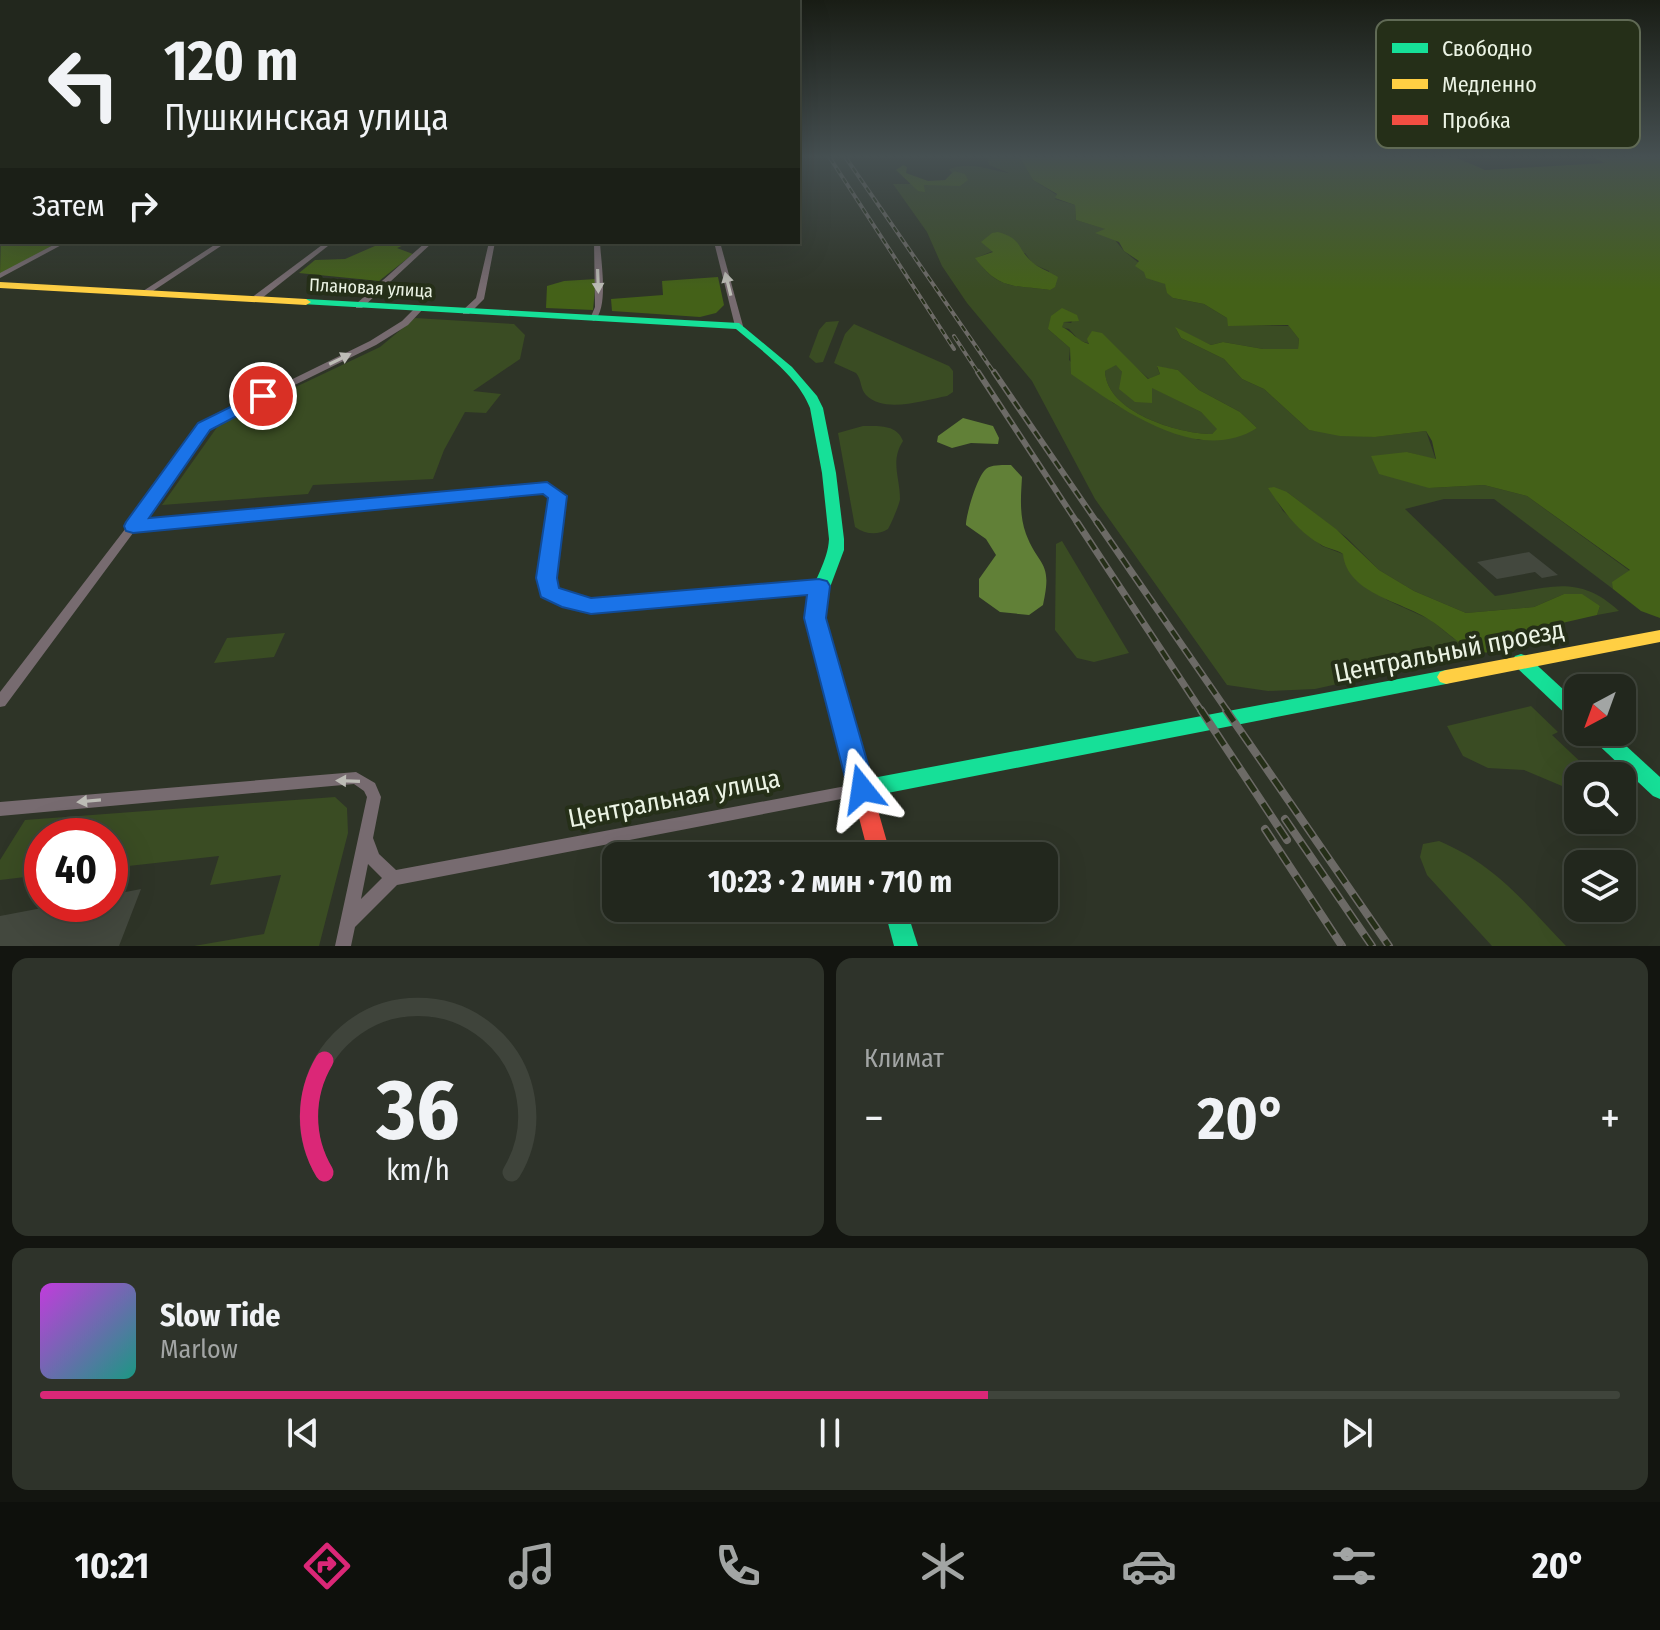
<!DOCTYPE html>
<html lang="ru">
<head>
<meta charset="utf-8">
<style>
	:root { --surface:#22271d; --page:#2e332a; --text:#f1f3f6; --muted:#a2a5a4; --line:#3f443b; --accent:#db2777 }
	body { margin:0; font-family:"Fira Sans Condensed",sans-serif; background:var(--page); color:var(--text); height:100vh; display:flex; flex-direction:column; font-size:30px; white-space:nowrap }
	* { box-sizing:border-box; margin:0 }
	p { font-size:26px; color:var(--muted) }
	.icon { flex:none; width:44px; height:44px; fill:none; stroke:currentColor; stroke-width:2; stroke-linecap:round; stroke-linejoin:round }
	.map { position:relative; height:946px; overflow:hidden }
	.panel { display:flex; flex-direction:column; gap:12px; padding:12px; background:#131510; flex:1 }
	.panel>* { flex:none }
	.guide { position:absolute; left:0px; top:0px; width:800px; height:244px; box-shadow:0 8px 32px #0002,0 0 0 2px var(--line); background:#22271d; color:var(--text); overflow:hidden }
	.needle { width:52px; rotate:221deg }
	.fabs { position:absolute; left:1564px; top:674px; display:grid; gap:16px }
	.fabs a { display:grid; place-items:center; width:72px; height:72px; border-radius:16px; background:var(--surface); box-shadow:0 8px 32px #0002,0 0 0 2px var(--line); font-size:40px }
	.speed { position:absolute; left:24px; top:818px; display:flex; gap:16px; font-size:40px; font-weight:700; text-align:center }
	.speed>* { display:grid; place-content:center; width:104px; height:104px; border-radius:50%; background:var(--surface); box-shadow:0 8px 32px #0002,0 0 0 2px var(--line); line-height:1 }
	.speed .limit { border:12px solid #d22; background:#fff; color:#111 }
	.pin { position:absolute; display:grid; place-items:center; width:68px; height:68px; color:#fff; margin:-34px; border:4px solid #fff; border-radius:50%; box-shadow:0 2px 8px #0007 }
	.me { position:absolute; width:88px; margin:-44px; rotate:345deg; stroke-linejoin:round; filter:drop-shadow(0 0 6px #0008) }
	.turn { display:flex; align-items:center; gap:28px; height:168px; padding:0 32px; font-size:36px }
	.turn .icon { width:104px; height:104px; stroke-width:2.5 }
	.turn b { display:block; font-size:56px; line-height:68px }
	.then { display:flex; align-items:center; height:76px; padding:0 32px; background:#0003; gap:16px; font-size:30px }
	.big { font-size:60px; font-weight:700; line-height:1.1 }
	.panel .widget { flex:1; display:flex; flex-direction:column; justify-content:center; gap:12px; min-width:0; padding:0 28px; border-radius:16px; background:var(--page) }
	.panel .dial { align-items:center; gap:0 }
	.dial svg { height:208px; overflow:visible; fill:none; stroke:var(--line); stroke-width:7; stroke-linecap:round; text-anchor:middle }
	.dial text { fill:var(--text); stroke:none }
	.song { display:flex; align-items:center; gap:24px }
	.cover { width:96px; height:96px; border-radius:12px; background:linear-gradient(135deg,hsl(290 70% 55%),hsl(170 70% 35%)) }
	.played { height:8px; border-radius:4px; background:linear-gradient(90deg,var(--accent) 60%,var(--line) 60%) }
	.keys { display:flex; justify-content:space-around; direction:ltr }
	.heat { display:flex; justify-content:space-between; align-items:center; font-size:44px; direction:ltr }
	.panel .tiles { flex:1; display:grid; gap:12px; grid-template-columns:1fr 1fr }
	.widget:last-child { grid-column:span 2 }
	.trip { position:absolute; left:602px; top:842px; width:456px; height:80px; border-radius:16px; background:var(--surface); box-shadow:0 8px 32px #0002,0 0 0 2px var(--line); font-weight:700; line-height:80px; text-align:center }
	.tabs { display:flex; height:128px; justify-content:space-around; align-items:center; background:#0e100c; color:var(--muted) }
	.tabs .icon { width:56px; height:56px }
	.tabs .selected { color:var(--accent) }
	.tabs b { font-size:36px; color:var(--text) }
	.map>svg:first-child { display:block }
	.green { fill:#3a4c23; fill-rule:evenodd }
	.forest { fill:#446118; fill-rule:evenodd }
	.water { fill:#618037 }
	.building { fill:#43483e }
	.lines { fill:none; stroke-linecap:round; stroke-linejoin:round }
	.street { fill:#776b70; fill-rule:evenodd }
	.fast { fill:#16e098; fill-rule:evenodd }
	.slow { fill:#ffcf43; fill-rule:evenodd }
	.jam { fill:#f24e42; fill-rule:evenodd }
	.rail-far3-casing { stroke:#6c6a66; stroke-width:4 }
	.rail-far2-casing { stroke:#6c6a66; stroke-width:6 }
	.rail-far1-casing { stroke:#6c6a66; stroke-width:7 }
	.rail-casing { stroke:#6c6a66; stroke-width:8 }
	.rail-far3 { stroke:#252f18; stroke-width:2; stroke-dasharray:6; stroke-linecap:butt }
	.rail-far2 { stroke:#252f18; stroke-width:3; stroke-dasharray:9; stroke-linecap:butt }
	.rail-far1 { stroke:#252f18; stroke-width:4; stroke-dasharray:11; stroke-linecap:butt }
	.rail { stroke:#252f18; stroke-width:5; stroke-dasharray:14; stroke-linecap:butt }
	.oneway { fill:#bdbdb6 }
	.route { fill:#1a73e8; stroke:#114b97; stroke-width:2 }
	.labels { text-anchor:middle; stroke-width:8; stroke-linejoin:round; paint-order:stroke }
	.far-street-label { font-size:18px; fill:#ebf3e4; stroke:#252f18 }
	.near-street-label { font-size:26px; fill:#ebf3e4; stroke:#252f18 }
	.key { fill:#252f18; stroke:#606a55; stroke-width:2 }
	.key-label { font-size:22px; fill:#ebf3e4 }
</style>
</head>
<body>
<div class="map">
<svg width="1660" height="946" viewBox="0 0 1660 946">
	<rect width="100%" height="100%" fill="#2e3427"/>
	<!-- green -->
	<g class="green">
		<path d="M988,158H1020L1033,180L1057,195L1055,199L1075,205L1076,220L1106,229L1124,251L1165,284L1173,298L1204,304L1227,318L1229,325L1289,326L1299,339L1298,349H1263L1223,342L1211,345L1176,329L1181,338L1224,359L1242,379L1264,389L1309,430L1374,437L1426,431L1436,460L1407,452L1429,488L1484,485L1527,496L1630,571L1613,582V589L1494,499H1444L1405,509L1495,596C1547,589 1577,572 1619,611L1597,615L1600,606L1564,594L1534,607L1466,613L1414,591L1379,570L1347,538L1287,492L1277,501L1283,511L1322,546L1343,554L1387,600L1431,620L1453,638L1481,652L1315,689L1268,691L1227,685L1095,499L1032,381L967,303L942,266L927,232L893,184H912L918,191L924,185H950L955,171L952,173L949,169C971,161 988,170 1009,173L989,165ZM993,251L1025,253L1033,264L1049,271L1050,290C1015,285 997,290 976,258ZM1077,315L1071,323L1064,322L1061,327L1069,329L1080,341L1116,350L1149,379L1160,374L1157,367L1178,370L1199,390L1240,412L1257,428L1199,440L1155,425L1113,403L1069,360L1070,348L1048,329Z"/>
		<polygon points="415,318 514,324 525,335 520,359 473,391 501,394 486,413 465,412 444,450 433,479 313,485 308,494 162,505 220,423 380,347"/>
		<polygon points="839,321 823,362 816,363 809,357 819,330 826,322"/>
		<path d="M854,324L949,366L953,371V392L947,396C925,400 884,414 866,395C860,389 862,380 856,373L834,363L845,334Z"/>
		<path d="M1116,364L1122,372L1201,412L1218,429L1212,434C1178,434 1106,412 1105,371Z"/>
		<path d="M863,426C878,426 897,424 903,441C890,461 900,477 900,499C900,503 891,524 888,529C877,536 865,534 855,527L838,433Z"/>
		<polygon points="1062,541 1129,653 1094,662 1077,658 1055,630 1056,544"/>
		<polygon points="285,633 274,657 214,663 227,638"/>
		<polygon points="1531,706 1558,732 1552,735 1588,769 1586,776 1578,776 1578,789 1562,786 1524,770 1488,768 1463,756 1447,726"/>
		<polygon points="335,797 347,808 348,833 319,946 194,946 264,934 281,875 210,885 219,856 110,868 110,836 42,836 42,875 0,880 0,860 25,820"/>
		<path d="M1439,841C1496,865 1525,903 1566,946H1492L1427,875L1420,857L1423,844Z"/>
	</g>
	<!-- forest -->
	<g class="forest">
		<polygon points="1020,158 1457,158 1485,170 1605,163 1594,158 1660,158 1660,618 1641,611 1613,589 1612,582 1630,570 1527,496 1484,485 1429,488 1379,474 1371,456 1407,452 1436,459 1432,441 1426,431 1375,437 1340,436 1309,430 1264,389 1242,379 1224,359 1181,338 1175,327 1211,345 1223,342 1263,349 1298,349 1299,339 1288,325 1228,326 1227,318 1204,304 1173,298 1167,293 1165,284 1146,278 1144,272 1135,266 1139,261 1124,251 1119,242 1095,233 1105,229 1076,220 1075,205 1055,198 1057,194 1033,180"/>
		<polygon points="903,165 907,167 906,173 928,181 945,180 954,171 965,174 968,180 960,186 924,185 925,192 918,191 896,170"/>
		<polygon points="2,192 2,242 61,242 0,274"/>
		<path d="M998,232C1022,239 1016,246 1030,260C1037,268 1049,271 1058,277L1055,287L1050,290C1013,285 999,290 975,258L993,252L981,242L992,233Z"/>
		<polygon points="384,242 411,242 397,248 413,254 379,281 299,273 315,260 345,259"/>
		<polygon points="718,277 724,305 716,313 700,317 612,311 611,299 663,295 662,281"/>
		<polygon points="596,279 593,310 546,308 547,286 564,281"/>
		<path d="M1062,308L1077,315L1079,321L1064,322L1062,327C1072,331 1077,341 1089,344L1087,339L1092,331L1102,333L1148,379L1160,374L1157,366L1178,370L1199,390L1240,412L1257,428C1197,466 1120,408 1071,374L1070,348L1048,329L1051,316ZM1116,365L1122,372L1119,389L1135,402L1152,403V388L1201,412L1217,429L1212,434C1178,434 1106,412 1105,371Z"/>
		<path d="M1274,487L1287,492L1336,529L1379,570L1414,591L1466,613L1534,607L1564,594H1582L1600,606L1597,615L1523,632L1524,647C1511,648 1493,654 1480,652C1462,648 1447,632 1433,622C1406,602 1347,595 1343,554C1336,549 1327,549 1320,544C1297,531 1283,510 1268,488Z"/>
	</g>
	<!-- water -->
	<g class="water">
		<polygon points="963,418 993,426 999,438 998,444 971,443 952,448 937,442 938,436"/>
		<path d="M1011,465L1022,477C1021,495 1019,515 1026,534C1039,568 1053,560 1043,605L1029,615L1000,612L979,597V579L996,555L986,539L966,525C966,514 977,478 985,470C990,464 1004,465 1011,465Z"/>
	</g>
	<!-- building -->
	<g class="building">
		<polygon points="1529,552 1558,575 1542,578 1535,572 1497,579 1477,562"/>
		<polygon points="141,889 119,946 0,946 0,916 63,904 110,904 110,895"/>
	</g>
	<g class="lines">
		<!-- street -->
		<g class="street">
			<polygon points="59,242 67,242 0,278 0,273"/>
			<polygon points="219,242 227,242 147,295 144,295 140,293"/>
			<polygon points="326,242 333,242 257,302 251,302 251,298"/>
			<polygon points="426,242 433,242 362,308 356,308 356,304"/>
			<polygon points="489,242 495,242 484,299 469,314 463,314 463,310 476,298"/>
			<path d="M594,242H600C601,263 609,308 594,321L590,319L595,307Z"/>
			<polygon points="714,242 720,242 743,326 742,328 739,328 735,326"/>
			<polygon points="416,307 419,307 423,309 408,325 376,345 207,428 142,522 547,485 551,486 563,496 552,578 554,590 572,597 591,602 819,582 823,583 825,586 823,589 591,610 565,604 545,595 540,578 553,497 545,491 136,529 5,706 0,707 0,692 129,524 201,424 370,341 402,321"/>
			<path d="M356,772L375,783L381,797L373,838L379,854L396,870L862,783L867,784L869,789L867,794L862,795L397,885L355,927L351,946H335L367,797L364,791L354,784L0,816V802ZM368,864L382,878L361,899Z"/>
		</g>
		<!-- fast -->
		<g class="fast">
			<rect x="0" y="186" width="2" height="4"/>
			<path d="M306,299L739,323L792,367L817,396L823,408L836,473L844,539V550L823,606H811L809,602C813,580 828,562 829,539L822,473L810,408C798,376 762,351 736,329L302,304V300Z"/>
			<polygon points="1521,654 1527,656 1578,703 1578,722 1571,719 1515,666 1512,661 1515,656"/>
			<polygon points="1446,670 1452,672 1455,677 1452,682 1446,684 862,798 855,795 852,789 855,783 862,780"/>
			<polygon points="1588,732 1611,732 1660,777 1660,799 1653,796 1591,738"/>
			<polygon points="884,908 906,908 918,946 894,946"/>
		</g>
		<!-- slow -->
		<g class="slow">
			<polygon points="0,282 306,299 311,302 306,305 0,288"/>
			<polygon points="1660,630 1660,642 1446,684 1440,682 1437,677 1440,672 1446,670"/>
		</g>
		<!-- jam -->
		<polygon class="jam" points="817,596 823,598 825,602 823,618 891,856 869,856 807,618 811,598"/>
		<!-- rail-far3 casing -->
		<g class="rail-far3-casing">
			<g id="rail-far3">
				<polyline points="830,158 954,349"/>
				<polyline points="846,158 995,374"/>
				<polyline points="954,336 979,374"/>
			</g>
		</g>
		<!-- rail-far2 casing -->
		<g class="rail-far2-casing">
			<g id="rail-far2">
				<polyline points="978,372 1078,524"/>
				<polyline points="994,372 1098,524"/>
			</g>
		</g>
		<!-- rail-far1 casing -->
		<g class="rail-far1-casing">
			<g id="rail-far1">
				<polyline points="1077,522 1202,712"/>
				<polyline points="1097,522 1228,712"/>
			</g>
		</g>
		<!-- rail casing -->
		<g class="rail-casing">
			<g id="rail">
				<polyline points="1201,710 1287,840"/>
				<polyline points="1226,710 1389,946"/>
				<polyline points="1285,819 1372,946"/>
				<polyline points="1265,829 1342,946"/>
			</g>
		</g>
		<!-- rail-far3 -->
		<use href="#rail-far3" class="rail-far3"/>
		<!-- rail-far2 -->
		<use href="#rail-far2" class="rail-far2"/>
		<!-- rail-far1 -->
		<use href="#rail-far1" class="rail-far1"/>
		<!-- rail -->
		<use href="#rail" class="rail"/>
	</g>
	<!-- one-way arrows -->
	<defs><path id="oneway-solid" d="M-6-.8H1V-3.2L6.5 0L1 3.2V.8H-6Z" transform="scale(2)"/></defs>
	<g class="oneway">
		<use href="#oneway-solid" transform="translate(598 281) rotate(88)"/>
		<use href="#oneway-solid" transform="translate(728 284) rotate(-104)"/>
		<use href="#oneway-solid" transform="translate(340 359) rotate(-26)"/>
		<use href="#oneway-solid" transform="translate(348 781) rotate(-178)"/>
		<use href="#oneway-solid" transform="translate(89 801) rotate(175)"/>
	</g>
	<!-- sky -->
	<linearGradient id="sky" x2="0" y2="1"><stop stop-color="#191d15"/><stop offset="0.54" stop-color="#465052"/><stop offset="1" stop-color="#465052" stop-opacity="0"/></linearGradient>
	<rect width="1660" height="290" fill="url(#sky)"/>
	<!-- route -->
	<polygon class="route" points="263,391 271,396 269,399 210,430 149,518 547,482 567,496 557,578 559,588 591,598 819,579 827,581 830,586 826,618 875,789 871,797 862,801 852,797 848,789 804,618 807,595 591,614 562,607 541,597 536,578 548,498 543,494 133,533 126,531 124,526 126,522 198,423"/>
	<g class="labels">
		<!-- far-street labels -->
		<g class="far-street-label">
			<text transform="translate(371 288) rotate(3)" y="6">Плановая улица</text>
		</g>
		<!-- near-street labels -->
		<g class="near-street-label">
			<text transform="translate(1449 651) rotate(-11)" y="9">Центральный проезд</text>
			<text transform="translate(674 798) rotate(-11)" y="9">Центральная улица</text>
		</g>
	</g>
	<!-- legend -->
	<rect x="1376" y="20" width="264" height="128" rx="12" class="key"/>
	<rect x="1392" y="43" width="36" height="10" fill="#16e098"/>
	<rect x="1392" y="79" width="36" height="10" fill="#ffcf43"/>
	<rect x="1392" y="115" width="36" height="10" fill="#f24e42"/>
	<g class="key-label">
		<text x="1442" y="56">Свободно</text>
		<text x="1442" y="92">Медленно</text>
		<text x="1442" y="128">Пробка</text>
	</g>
</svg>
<div class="fabs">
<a><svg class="needle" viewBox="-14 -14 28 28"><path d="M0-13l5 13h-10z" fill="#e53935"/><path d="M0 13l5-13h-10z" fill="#a2a5a4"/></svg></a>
<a><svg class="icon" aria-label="search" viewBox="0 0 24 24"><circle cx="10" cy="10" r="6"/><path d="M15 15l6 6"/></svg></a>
<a><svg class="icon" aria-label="layers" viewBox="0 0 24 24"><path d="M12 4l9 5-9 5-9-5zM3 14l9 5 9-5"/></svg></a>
</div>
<div class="speed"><div class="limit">40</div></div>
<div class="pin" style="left:263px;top:396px;background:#d93025"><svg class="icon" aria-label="arrive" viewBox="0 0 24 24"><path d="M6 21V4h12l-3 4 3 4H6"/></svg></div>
<svg class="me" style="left:862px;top:789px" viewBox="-20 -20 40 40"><path d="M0-17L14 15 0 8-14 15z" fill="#1a73e8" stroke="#fff" stroke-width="4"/></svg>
<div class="trip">10:23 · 2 мин · 710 m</div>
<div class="guide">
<div class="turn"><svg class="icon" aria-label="left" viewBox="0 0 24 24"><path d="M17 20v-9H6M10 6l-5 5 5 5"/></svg><div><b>120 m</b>Пушкинская улица</div></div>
<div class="then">Затем<svg class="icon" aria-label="right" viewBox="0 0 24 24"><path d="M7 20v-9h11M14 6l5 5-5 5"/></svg></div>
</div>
</div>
<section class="panel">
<div class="tiles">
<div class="widget dial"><svg viewBox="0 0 100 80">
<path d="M14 69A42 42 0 1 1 86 69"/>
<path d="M14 69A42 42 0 0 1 14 26" stroke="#db2777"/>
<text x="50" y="56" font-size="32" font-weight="700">36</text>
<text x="50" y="72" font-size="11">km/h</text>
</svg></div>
<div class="widget"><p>Климат</p>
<div class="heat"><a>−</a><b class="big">20°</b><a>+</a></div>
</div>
<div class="widget">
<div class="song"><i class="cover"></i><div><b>Slow Tide</b><p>Marlow</p></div></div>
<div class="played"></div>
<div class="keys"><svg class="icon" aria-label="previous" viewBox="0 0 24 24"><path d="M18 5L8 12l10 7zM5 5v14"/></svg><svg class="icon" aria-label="pause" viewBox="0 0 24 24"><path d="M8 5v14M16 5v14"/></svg><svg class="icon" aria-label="next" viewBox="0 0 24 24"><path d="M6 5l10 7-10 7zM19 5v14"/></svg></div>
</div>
</div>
</section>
<nav class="tabs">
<b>10:21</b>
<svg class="icon selected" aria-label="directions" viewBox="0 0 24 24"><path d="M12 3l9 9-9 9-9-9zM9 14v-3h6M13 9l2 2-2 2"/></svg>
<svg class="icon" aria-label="music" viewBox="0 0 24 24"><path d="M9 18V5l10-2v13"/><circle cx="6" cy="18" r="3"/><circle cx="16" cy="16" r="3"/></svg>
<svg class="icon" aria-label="phone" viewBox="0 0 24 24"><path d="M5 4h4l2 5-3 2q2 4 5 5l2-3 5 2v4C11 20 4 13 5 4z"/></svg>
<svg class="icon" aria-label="climate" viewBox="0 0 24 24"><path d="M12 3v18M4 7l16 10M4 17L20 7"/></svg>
<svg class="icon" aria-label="car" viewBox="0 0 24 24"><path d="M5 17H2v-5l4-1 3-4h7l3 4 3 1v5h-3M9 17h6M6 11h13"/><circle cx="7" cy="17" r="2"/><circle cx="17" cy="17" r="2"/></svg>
<svg class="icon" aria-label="filters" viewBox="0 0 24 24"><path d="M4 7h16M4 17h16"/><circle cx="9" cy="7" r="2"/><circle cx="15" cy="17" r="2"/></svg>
<b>20°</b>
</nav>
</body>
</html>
